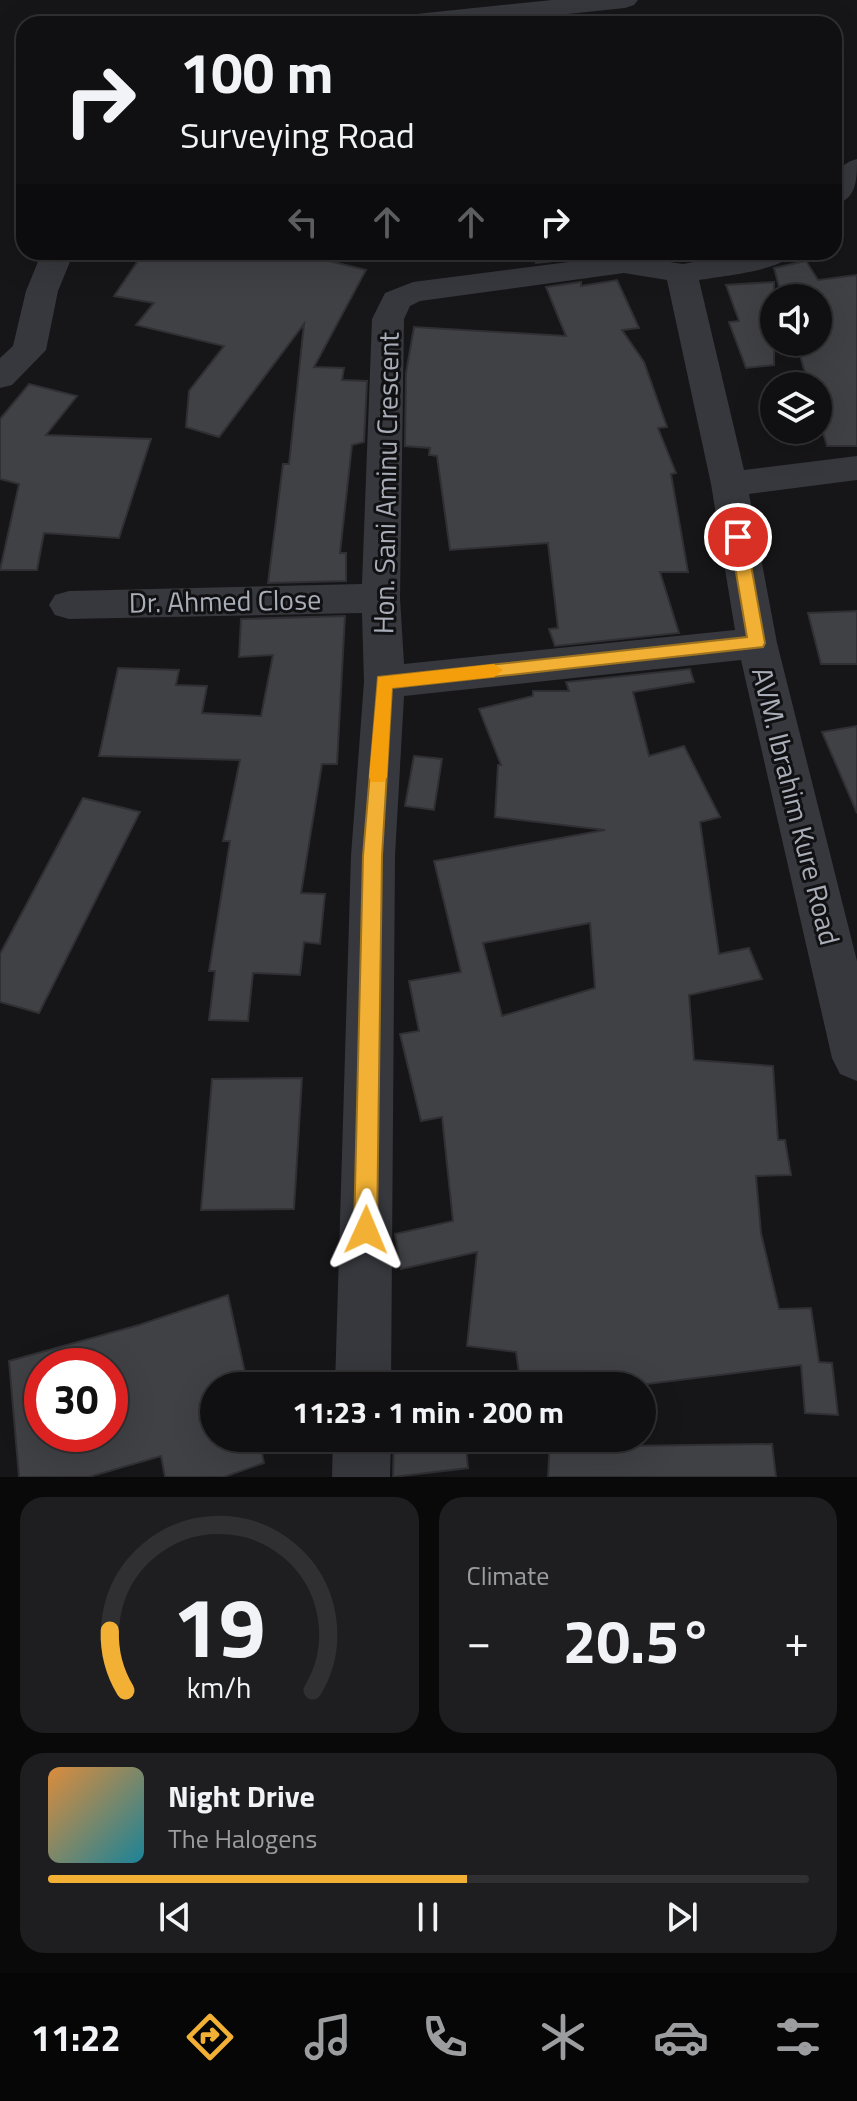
<!DOCTYPE html>
<html lang="en">
<head>
<meta charset="utf-8">
<style>
	:root { --surface:#101012; --page:#1e1e20; --text:#f1f3f6; --muted:#9c9d9f; --line:#303032; --accent:#f2b134 }
	body { margin:0; font-family:"Titillium Web",sans-serif; background:var(--page); color:var(--text); height:100vh; display:flex; flex-direction:column; font-size:30px; white-space:nowrap }
	* { box-sizing:border-box; margin:0 }
	p { font-size:26px; color:var(--muted) }
	.icon { flex:none; width:44px; height:44px; fill:none; stroke:currentColor; stroke-width:2; stroke-linecap:round; stroke-linejoin:round }
	.map { position:relative; height:1477px; overflow:hidden }
	.sheet { display:flex; flex-direction:column; gap:20px; padding:20px; background:#09090a; flex:1 }
	.sheet>* { flex:none }
	.banner { position:absolute; left:16px; top:16px; width:826px; height:244px; border-radius:24px; box-shadow:0 8px 32px #0002,0 0 0 2px var(--line); background:#101012; color:var(--text); overflow:hidden }
	.controls { position:absolute; left:760px; top:284px; display:grid; gap:16px }
	.controls a { display:grid; place-items:center; width:72px; height:72px; border-radius:50%; background:var(--surface); box-shadow:0 8px 32px #0002,0 0 0 2px var(--line); font-size:40px }
	.speed { position:absolute; left:24px; top:1348px; display:flex; gap:16px; font-size:40px; font-weight:700; text-align:center }
	.speed>* { display:grid; place-content:center; width:104px; height:104px; border-radius:50%; background:var(--surface); box-shadow:0 8px 32px #0002,0 0 0 2px var(--line); line-height:1 }
	.speed .limit { border:12px solid #d22; background:#fff; color:#111 }
	.pin { position:absolute; display:grid; place-items:center; width:68px; height:68px; color:#fff; margin:-34px; border:4px solid #fff; border-radius:50%; box-shadow:0 2px 8px #0007 }
	.me { position:absolute; width:88px; margin:-44px; rotate:1deg; stroke-linejoin:round; filter:drop-shadow(0 0 6px #0008) }
	.turn { display:flex; align-items:center; gap:28px; height:168px; padding:0 32px; font-size:36px }
	.turn .icon { width:104px; height:104px; stroke-width:2.5 }
	.turn b { display:block; font-size:56px; line-height:68px }
	.lanes { display:flex; align-items:center; height:76px; padding:0 32px; background:#0003; justify-content:center; gap:40px; direction:ltr }
	.lanes .off { opacity:.35 }
	.big { font-size:60px; font-weight:700; line-height:1.1 }
	.sheet .card { flex:1; display:flex; flex-direction:column; justify-content:center; gap:12px; min-width:0; padding:0 28px; border-radius:24px; background:var(--page) }
	.sheet .dial { align-items:center; gap:0 }
	.dial svg { height:208px; overflow:visible; fill:none; stroke:var(--line); stroke-width:7; stroke-linecap:round; text-anchor:middle }
	.dial text { fill:var(--text); stroke:none }
	.song { display:flex; align-items:center; gap:24px }
	.cover { width:96px; height:96px; border-radius:12px; background:linear-gradient(135deg,hsl(30 70% 55%),hsl(190 70% 35%)) }
	.played { height:8px; border-radius:4px; background:linear-gradient(90deg,var(--accent) 55%,var(--line) 55%) }
	.keys { display:flex; justify-content:space-around; direction:ltr }
	.heat { display:flex; justify-content:space-between; align-items:center; font-size:44px; direction:ltr }
	.sheet .tiles { flex:1; display:grid; gap:20px; grid-template-columns:1fr 1fr }
	.card:last-child { grid-column:span 2 }
	.trip { position:absolute; left:200px; top:1372px; width:456px; height:80px; border-radius:40px; background:var(--surface); box-shadow:0 8px 32px #0002,0 0 0 2px var(--line); font-weight:700; line-height:80px; text-align:center }
	.tab-bar { display:flex; height:128px; justify-content:space-around; align-items:center; background:#060607; color:var(--muted) }
	.tab-bar .icon { width:56px; height:56px }
	.tab-bar .on { color:var(--accent) }
	.tab-bar b { font-size:36px; color:var(--text) }
	.map>svg:first-child { display:block }
	.building { fill:#404145; stroke:#303034; stroke-width:2; fill-rule:evenodd }
	.lines { fill:none; stroke-linecap:round; stroke-linejoin:round }
	.street { fill:#37383d; fill-rule:evenodd }
	.route { fill:#f2b134; stroke:#9d7322; stroke-width:2 }
	.slow { fill:#f59e0b }
	.labels { text-anchor:middle; stroke-width:6; stroke-linejoin:round; paint-order:stroke }
	.street-label { font-size:28px; fill:#a8adb8; stroke:#111113 }
</style>
</head>
<body>
<div class="map">
<svg width="857" height="1477" viewBox="0 0 857 1477">
	<rect width="100%" height="100%" fill="#161618"/>
	<!-- building -->
	<g class="building">
		<polygon points="144,252 292,252 366,270 314,367 344,368 342,380 367,381 364,442 352,445 340,553 346,553 346,581 268,583 283,464 289,464 304,324 219,437 186,427 189,391 224,346 136,325 154,303 114,296"/>
		<polygon points="532,252 581,252 581,258 536,263"/>
		<polygon points="806,261 818,280 857,275 857,446 827,446 818,416 818,386 809,386 796,342 818,342 818,298 782,298 774,268"/>
		<polygon points="617,280 639,328 622,330 644,362 667,427 658,428 676,473 671,474 688,572 660,572 679,633 555,646 549,629 558,628 548,543 450,550 437,456 429,455 430,448 405,446 406,373 414,327 566,336 546,287 581,282 581,286"/>
		<polygon points="774,282 774,365 746,368 729,322 739,321 726,285"/>
		<polygon points="29,384 77,396 46,435 151,439 119,538 44,533 37,570 0,570 19,484 0,479 0,419"/>
		<polygon points="857,611 857,664 821,664 808,613"/>
		<polygon points="345,616 337,764 322,764 301,893 325,894 320,944 304,942 300,975 253,973 248,1021 209,1020 215,971 209,971 230,841 223,841 240,760 99,756 118,668 179,670 176,685 207,686 202,713 261,716 273,655 239,657 241,619"/>
		<path d="M690,669L694,682L633,692L649,756L684,746L720,817L700,822L719,954L749,948L762,979L689,995L694,1060L773,1066L778,1140H785L791,1175L756,1176L761,1233L779,1309L811,1308L819,1362L832,1363L838,1415L805,1413L801,1365L631,1386H521L516,1352L467,1346L477,1252L401,1269L395,1234L453,1221L442,1117L421,1121L400,1034L419,1031L409,981L461,972L434,861L605,830L495,817L498,765H501L479,709L533,696V691H569L566,682ZM590,923L595,988L502,1016L483,943Z"/>
		<polygon points="857,726 857,813 822,732"/>
		<polygon points="414,756 442,759 434,810 405,806"/>
		<polygon points="83,798 140,812 39,1013 0,1002 0,954"/>
		<polygon points="302,1078 294,1209 201,1210 212,1079"/>
		<path d="M228,1295L248,1386H214V1438H259L264,1463L224,1477H165L161,1456L89,1477H19L9,1361L139,1325ZM42,1366H110V1434H42Z"/>
		<polygon points="394,1438 465,1438 468,1468 393,1477"/>
		<polygon points="550,1439 621,1446 772,1444 776,1477 548,1477"/>
	</g>
	<g class="lines">
		<!-- street -->
		<g class="street">
			<polygon points="552,0 638,0 634,5 625,8 471,24 384,24 388,18 397,16"/>
			<path d="M857,159C857,180 857,199 834,205C834,184 833,165 857,159Z"/>
			<polygon points="42,252 74,252 58,291 46,350 12,385 0,388 0,358 13,346 26,291"/>
			<path d="M747,252H795C782,271 722,276 699,280L744,470L857,456V480L749,494L777,643L857,961V1081L840,1074L832,1058L741,660L404,696L395,856L391,1386H335L351,856L364,682L362,613L69,619L55,615L49,605L55,595L69,591L362,584L372,319L385,293L413,282L624,255L683,264ZM624,273L667,280L711,484L735,630L404,664L400,598L404,319L410,306L420,301Z"/>
			<polygon points="333,1438 391,1438 390,1477 332,1477"/>
		</g>
	</g>
	<!-- route -->
	<polygon class="route" points="738,531 746,537 765,643 763,647 392,688 382,856 377,1230 374,1238 366,1241 357,1238 354,1230 363,856 378,677 747,637 730,537"/>
	<!-- slow -->
	<polygon class="slow" points="494,664 503,670 494,677 392,688 387,777 384,782 371,782 369,777 378,677"/>
	<g class="labels">
		<!-- street labels -->
		<g class="street-label">
			<text transform="translate(386 483) rotate(-89)" y="10">Hon. Sani Aminu Crescent</text>
			<text transform="translate(225 601) rotate(-1)" y="10">Dr. Ahmed Close</text>
			<text transform="translate(796 806) rotate(76)" y="10">AVM. Ibrahim Kure Road</text>
		</g>
	</g>
</svg>
<div class="controls">
<a><svg class="icon" aria-label="sound" viewBox="0 0 24 24"><path d="M4 9h4l5-4v14l-5-4H4zM17 9q2 3 0 6"/></svg></a>
<a><svg class="icon" aria-label="layers" viewBox="0 0 24 24"><path d="M12 4l9 5-9 5-9-5zM3 14l9 5 9-5"/></svg></a>
</div>
<div class="speed"><div class="limit">30</div></div>
<div class="pin" style="left:738px;top:537px;background:#d93025"><svg class="icon" aria-label="arrive" viewBox="0 0 24 24"><path d="M6 21V4h12l-3 4 3 4H6"/></svg></div>
<svg class="me" style="left:366px;top:1230px" viewBox="-20 -20 40 40"><path d="M0-17L14 15 0 8-14 15z" fill="#f2b134" stroke="#fff" stroke-width="4"/></svg>
<div class="trip">11:23 · 1 min · 200 m</div>
<div class="banner">
<div class="turn"><svg class="icon" aria-label="right" viewBox="0 0 24 24"><path d="M7 20v-9h11M14 6l5 5-5 5"/></svg><div><b>100 m</b>Surveying Road</div></div>
<div class="lanes"><svg class="icon off" aria-label="left" viewBox="0 0 24 24"><path d="M17 20v-9H6M10 6l-5 5 5 5"/></svg><svg class="icon off" aria-label="ahead" viewBox="0 0 24 24"><path d="M12 20V5M6 11l6-6 6 6"/></svg><svg class="icon off" aria-label="ahead" viewBox="0 0 24 24"><path d="M12 20V5M6 11l6-6 6 6"/></svg><svg class="icon" aria-label="right" viewBox="0 0 24 24"><path d="M7 20v-9h11M14 6l5 5-5 5"/></svg></div>
</div>
</div>
<section class="sheet">
<div class="tiles">
<div class="card dial"><svg viewBox="0 0 100 80">
<path d="M14 69A42 42 0 1 1 86 69"/>
<path d="M14 69A42 42 0 0 1 8 46" stroke="#f2b134"/>
<text x="50" y="56" font-size="32" font-weight="700">19</text>
<text x="50" y="72" font-size="11">km/h</text>
</svg></div>
<div class="card"><p>Climate</p>
<div class="heat"><a>−</a><b class="big">20.5°</b><a>+</a></div>
</div>
<div class="card">
<div class="song"><i class="cover"></i><div><b>Night Drive</b><p>The Halogens</p></div></div>
<div class="played"></div>
<div class="keys"><svg class="icon" aria-label="previous" viewBox="0 0 24 24"><path d="M18 5L8 12l10 7zM5 5v14"/></svg><svg class="icon" aria-label="pause" viewBox="0 0 24 24"><path d="M8 5v14M16 5v14"/></svg><svg class="icon" aria-label="next" viewBox="0 0 24 24"><path d="M6 5l10 7-10 7zM19 5v14"/></svg></div>
</div>
</div>
</section>
<nav class="tab-bar">
<b>11:22</b>
<svg class="icon on" aria-label="directions" viewBox="0 0 24 24"><path d="M12 3l9 9-9 9-9-9zM9 14v-3h6M13 9l2 2-2 2"/></svg>
<svg class="icon" aria-label="music" viewBox="0 0 24 24"><path d="M9 18V5l10-2v13"/><circle cx="6" cy="18" r="3"/><circle cx="16" cy="16" r="3"/></svg>
<svg class="icon" aria-label="phone" viewBox="0 0 24 24"><path d="M5 4h4l2 5-3 2q2 4 5 5l2-3 5 2v4C11 20 4 13 5 4z"/></svg>
<svg class="icon" aria-label="climate" viewBox="0 0 24 24"><path d="M12 3v18M4 7l16 10M4 17L20 7"/></svg>
<svg class="icon" aria-label="car" viewBox="0 0 24 24"><path d="M5 17H2v-5l4-1 3-4h7l3 4 3 1v5h-3M9 17h6M6 11h13"/><circle cx="7" cy="17" r="2"/><circle cx="17" cy="17" r="2"/></svg>
<svg class="icon" aria-label="filters" viewBox="0 0 24 24"><path d="M4 7h16M4 17h16"/><circle cx="9" cy="7" r="2"/><circle cx="15" cy="17" r="2"/></svg>
</nav>
</body>
</html>
